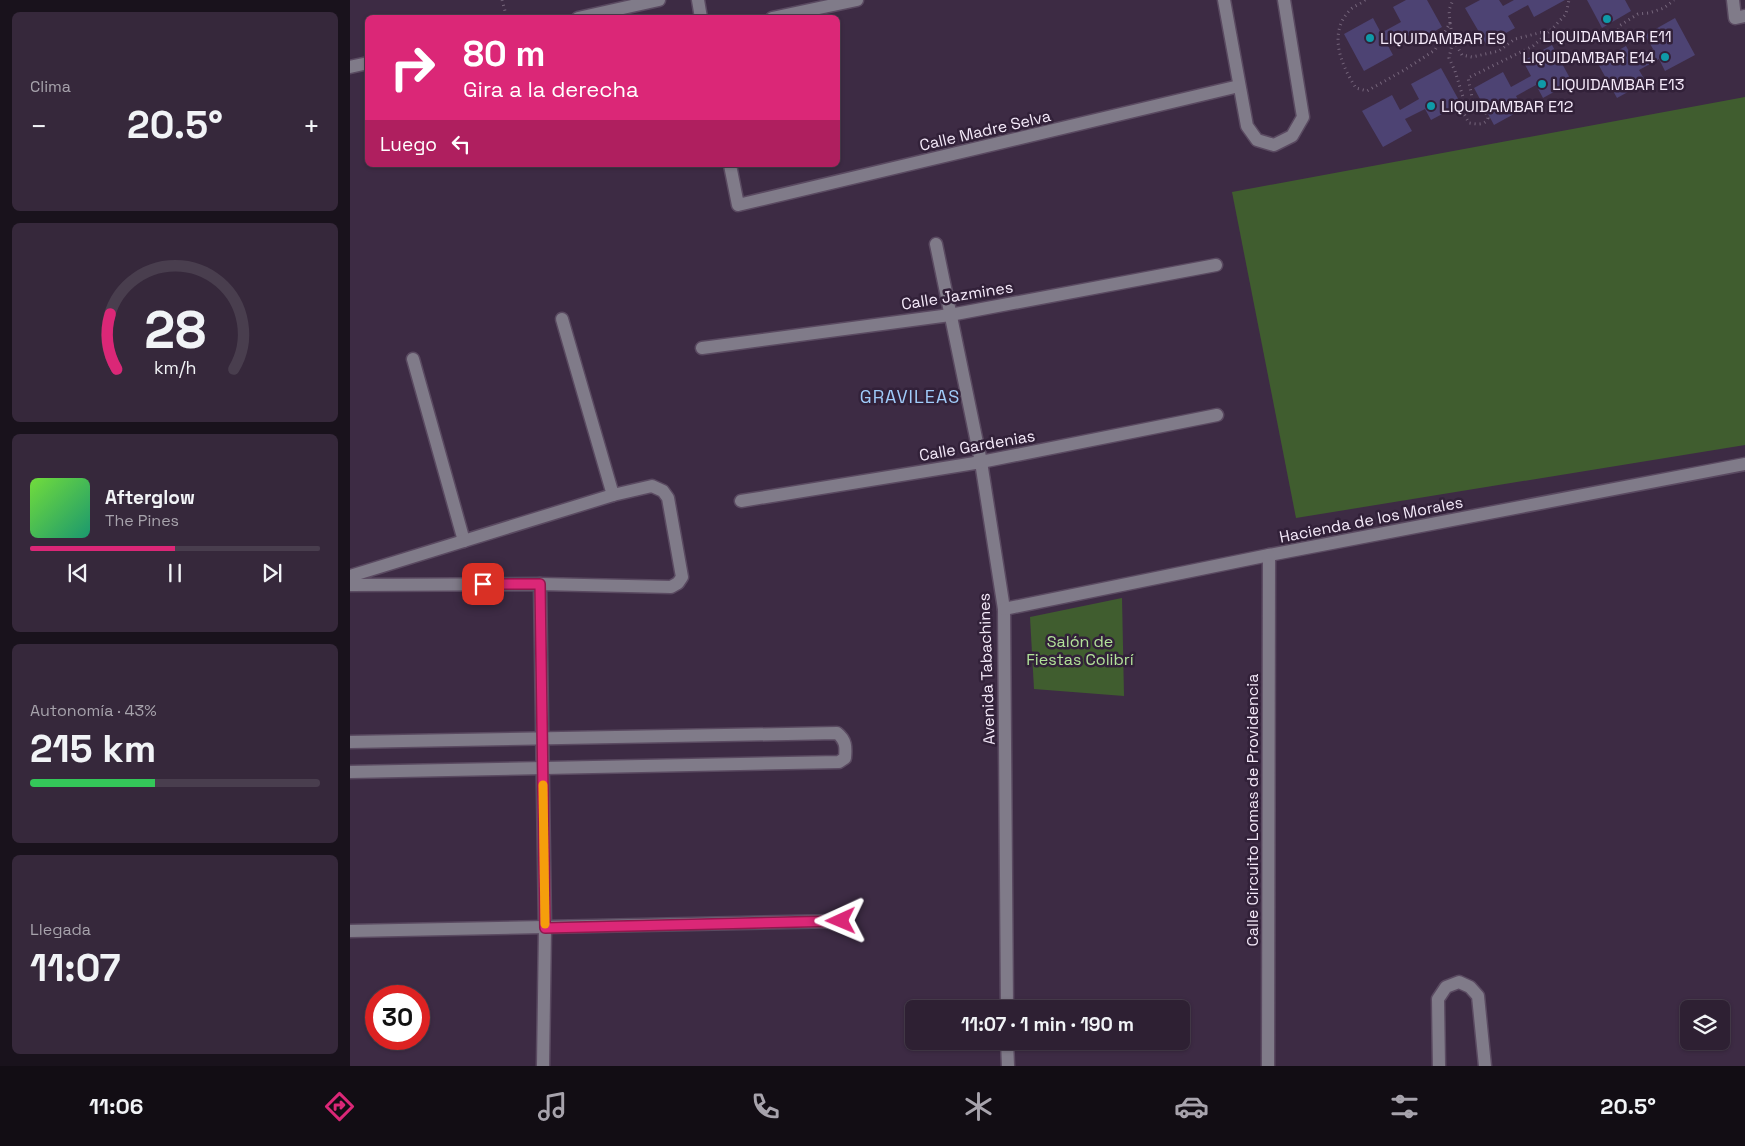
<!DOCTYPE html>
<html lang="es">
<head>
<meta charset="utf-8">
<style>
	:root { --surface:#2e2033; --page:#36283b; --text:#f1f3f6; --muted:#a7a3ac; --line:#493e4e; --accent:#db2777 }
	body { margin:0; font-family:"Space Grotesk",sans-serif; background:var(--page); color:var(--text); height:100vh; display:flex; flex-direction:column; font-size:19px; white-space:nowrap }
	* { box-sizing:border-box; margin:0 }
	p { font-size:16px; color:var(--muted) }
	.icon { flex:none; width:28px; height:28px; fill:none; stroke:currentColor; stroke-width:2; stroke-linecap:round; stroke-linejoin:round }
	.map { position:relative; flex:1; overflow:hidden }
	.details { display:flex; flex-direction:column; gap:12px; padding:12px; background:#19121c; width:350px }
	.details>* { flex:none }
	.hud { position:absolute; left:15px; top:15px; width:475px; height:152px; border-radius:8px; box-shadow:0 1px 4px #0004,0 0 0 1px var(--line); background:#db2777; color:#fff; overflow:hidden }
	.controls { position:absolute; left:1330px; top:1000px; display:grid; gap:10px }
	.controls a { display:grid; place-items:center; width:50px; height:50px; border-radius:8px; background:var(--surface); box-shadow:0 1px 4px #0004,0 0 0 1px var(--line); font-size:25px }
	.speed { position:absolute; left:15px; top:985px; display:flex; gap:10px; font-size:25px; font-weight:700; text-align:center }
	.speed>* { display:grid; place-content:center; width:65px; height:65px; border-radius:50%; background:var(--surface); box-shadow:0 1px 4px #0004,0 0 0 1px var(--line); line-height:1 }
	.speed .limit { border:8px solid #d22; background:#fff; color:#111 }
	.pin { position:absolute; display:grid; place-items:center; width:42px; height:42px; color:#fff; margin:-21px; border-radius:10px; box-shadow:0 2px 8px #0006 }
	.me { position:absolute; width:55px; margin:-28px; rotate:269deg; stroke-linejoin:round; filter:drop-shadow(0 0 4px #0008) }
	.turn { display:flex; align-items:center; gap:18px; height:105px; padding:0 15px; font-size:22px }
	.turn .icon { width:65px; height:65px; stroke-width:2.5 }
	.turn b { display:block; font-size:35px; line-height:42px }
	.then { display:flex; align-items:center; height:48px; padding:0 15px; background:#0003; gap:10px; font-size:19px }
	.big { font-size:38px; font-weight:800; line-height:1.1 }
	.details .card { flex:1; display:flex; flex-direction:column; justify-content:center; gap:8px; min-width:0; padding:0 18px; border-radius:8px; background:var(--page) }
	.details .dial { align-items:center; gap:0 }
	.dial svg { height:130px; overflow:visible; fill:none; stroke:var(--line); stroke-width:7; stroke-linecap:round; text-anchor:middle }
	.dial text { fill:var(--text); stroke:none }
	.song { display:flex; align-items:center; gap:15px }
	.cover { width:60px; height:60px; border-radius:8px; background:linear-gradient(135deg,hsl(100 70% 55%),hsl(160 70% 35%)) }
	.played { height:5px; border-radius:2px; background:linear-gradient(90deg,var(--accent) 50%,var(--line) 50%) }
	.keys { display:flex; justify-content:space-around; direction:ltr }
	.heat { display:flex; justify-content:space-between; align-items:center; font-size:28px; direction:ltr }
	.charge { height:8px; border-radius:4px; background:linear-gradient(90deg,#34c759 43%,var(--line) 0) }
	.trip { position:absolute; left:555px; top:1000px; width:285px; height:50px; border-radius:8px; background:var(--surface); box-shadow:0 1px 4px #0004,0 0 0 1px var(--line); font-weight:800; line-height:50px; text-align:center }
	.tab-bar { display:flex; height:80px; justify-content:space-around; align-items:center; background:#120d14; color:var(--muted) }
	.tab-bar .icon { width:35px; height:35px }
	.tab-bar .active { color:var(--accent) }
	.tab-bar b { font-size:22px; color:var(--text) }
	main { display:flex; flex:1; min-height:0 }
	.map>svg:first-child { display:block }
	.green { fill:#405d2f }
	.building { fill:#4d4373 }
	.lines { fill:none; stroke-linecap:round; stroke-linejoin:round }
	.minor-casing { stroke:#5a4a61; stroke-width:15 }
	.path { stroke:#76667c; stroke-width:3; stroke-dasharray:1 4; stroke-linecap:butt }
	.minor { stroke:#807b89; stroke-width:12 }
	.route-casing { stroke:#8e194d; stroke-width:12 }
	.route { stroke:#db2777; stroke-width:9 }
	.slow { stroke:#f59e0b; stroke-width:9 }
	.culture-dot { fill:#0f9aa8; stroke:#322139; stroke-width:2 }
	.labels { text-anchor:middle; stroke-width:5; stroke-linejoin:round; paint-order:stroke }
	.poi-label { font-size:16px; fill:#f5eafa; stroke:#322139; text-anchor:start }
	.street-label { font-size:16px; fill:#f5eafa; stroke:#322139 }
	.park-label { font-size:16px; fill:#b2e299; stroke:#322139 }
	.neighbourhood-label { font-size:18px; letter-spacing:1px; fill:#a0ccfa; stroke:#322139 }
</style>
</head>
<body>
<main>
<section class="details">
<div class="card"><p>Clima</p>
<div class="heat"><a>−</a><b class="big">20.5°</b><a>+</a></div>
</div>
<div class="card dial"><svg viewBox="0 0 100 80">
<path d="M14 69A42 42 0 1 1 86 69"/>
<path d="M14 69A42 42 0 0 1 10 35" stroke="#db2777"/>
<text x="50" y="56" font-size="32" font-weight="700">28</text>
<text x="50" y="72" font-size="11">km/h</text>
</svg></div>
<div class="card">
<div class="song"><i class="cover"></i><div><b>Afterglow</b><p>The Pines</p></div></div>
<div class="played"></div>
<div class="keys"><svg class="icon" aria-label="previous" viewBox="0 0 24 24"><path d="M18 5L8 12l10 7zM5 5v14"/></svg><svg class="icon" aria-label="pause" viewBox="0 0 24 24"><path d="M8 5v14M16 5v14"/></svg><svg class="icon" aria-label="next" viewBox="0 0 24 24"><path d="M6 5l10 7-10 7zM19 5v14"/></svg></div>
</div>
<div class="card"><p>Autonomía · 43%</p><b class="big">215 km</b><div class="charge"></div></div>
<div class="card"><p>Llegada</p><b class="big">11:07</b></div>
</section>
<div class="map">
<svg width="1395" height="1066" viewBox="0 0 1395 1066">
	<rect width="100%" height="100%" fill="#3d2b44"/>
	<!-- green -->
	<g class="green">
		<polygon points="1395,97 1395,445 946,518 882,192"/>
		<polygon points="772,598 774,696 684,689 680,617"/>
	</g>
	<!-- building -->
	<g class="building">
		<polygon points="1056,0 1077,0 1092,27 1063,44 1056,31 1036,42 1043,55 1014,71 994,34 1023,18 1031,33 1051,22 1043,7"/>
		<polygon points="1130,0 1149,0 1153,6 1164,0 1215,0 1184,17 1178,5 1158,16 1165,28 1136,44 1115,8"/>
		<polygon points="1237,0 1275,0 1281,11 1252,28"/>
		<polygon points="1325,18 1345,55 1315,71 1309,59 1289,70 1296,82 1267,98 1247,62 1276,46 1284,60 1303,49 1295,35"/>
		<polygon points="1202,45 1222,82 1193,98 1186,85 1166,96 1173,109 1144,125 1124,88 1153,72 1161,87 1181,76 1173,61"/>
		<polygon points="1091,68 1111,104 1081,120 1075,109 1055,119 1062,131 1033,147 1012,111 1042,95 1050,110 1069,99 1061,84"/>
	</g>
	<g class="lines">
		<!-- minor casing -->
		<g class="minor-casing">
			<g id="minor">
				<polyline points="348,0 351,18"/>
				<polyline points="874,0 897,126 907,140 924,145 942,136 953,117 934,0"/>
				<polyline points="1383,0 1385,18 1395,16"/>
				<polyline points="228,18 309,0"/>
				<polyline points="422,18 507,0"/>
				<polyline points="0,67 18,63"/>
				<polyline points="380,165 388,205 889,86"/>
				<polyline points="586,244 631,462 654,609 657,1009"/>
				<polyline points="212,319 263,495"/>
				<polyline points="352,348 600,315 866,265"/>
				<polyline points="63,359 114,541"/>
				<polyline points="391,501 631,462 867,415"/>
				<polyline points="0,576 263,495 302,486 313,491 318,498 332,577 328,583 321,587 190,584 0,585"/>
				<polyline points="190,584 195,928 193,1066"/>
				<polyline points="654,609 919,555 1395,464"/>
				<path d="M0,742L487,733C496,740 496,747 495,758L489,762L0,772"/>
				<polyline points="0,931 491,921"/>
				<polyline points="657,1041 658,1066"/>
				<polyline points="918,1066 919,555"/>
				<polyline points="1089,1066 1088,999 1096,987 1109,982 1120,987 1128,996 1135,1066"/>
			</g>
		</g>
		<!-- path -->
		<g class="path">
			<polyline points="152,0 157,18"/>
			<path d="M1015,0C1011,4 1003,6 999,11C978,34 991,65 1006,88L1017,91L1056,69L1085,50L1100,23L1103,40L1099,58L1105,71L1113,97L1114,114L1119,123C1126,124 1135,126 1138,118L1136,114L1123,102L1118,78L1183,46L1201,30C1233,42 1236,44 1268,30L1269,26L1288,14L1299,13L1314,8L1324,0"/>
			<polyline points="1100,23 1099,10 1103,0"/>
			<polyline points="1104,41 1112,55 1122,57 1149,51 1165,39 1201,30 1216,14 1219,0"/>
		</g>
		<!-- minor -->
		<use href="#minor" class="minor"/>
	</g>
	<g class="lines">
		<!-- route casing -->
		<g class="route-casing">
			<polyline id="route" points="133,584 190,584 195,928 491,921"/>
		</g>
		<!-- route -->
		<use href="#route" class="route"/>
		<!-- slow -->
		<polyline class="slow" points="193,785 195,924"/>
	</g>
	<!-- markers -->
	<g class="culture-dot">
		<circle cx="1257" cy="19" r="5"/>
		<circle cx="1020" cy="38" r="5"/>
		<circle cx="1315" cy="57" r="5"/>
		<circle cx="1192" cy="84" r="5"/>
		<circle cx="1081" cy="106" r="5"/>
	</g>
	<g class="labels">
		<!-- poi labels -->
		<g class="poi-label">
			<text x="1257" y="42" text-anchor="middle">LIQUIDAMBAR E11</text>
			<text x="1030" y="44">LIQUIDAMBAR E9</text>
			<text x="1305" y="63" text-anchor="end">LIQUIDAMBAR E14</text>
			<text x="1202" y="90">LIQUIDAMBAR E13</text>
			<text x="1091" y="112">LIQUIDAMBAR E12</text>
		</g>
		<!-- street labels -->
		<g class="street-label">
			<text transform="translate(635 130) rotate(-13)" y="6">Calle Madre Selva</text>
			<text transform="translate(607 295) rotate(-9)" y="6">Calle Jazmines</text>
			<text transform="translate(627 445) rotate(-10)" y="6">Calle Gardenias</text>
			<text transform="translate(1021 519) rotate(-11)" y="6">Hacienda de los Morales</text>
			<text transform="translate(636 669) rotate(-92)" y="6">Avenida Tabachines</text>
			<text transform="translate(902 810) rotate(-90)" y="6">Calle Circuito Lomas de Providencia</text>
		</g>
		<!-- park labels -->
		<g class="park-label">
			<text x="730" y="647">Salón de<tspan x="730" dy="18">Fiestas Colibrí</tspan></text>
		</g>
		<!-- neighbourhood labels -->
		<g class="neighbourhood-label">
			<text x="560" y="403">GRAVILEAS</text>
		</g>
	</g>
</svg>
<div class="controls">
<a><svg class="icon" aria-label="layers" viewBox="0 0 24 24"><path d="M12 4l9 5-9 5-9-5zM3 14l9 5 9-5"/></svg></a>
</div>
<div class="speed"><div class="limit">30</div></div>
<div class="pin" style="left:133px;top:584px;background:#d93025"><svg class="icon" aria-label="arrive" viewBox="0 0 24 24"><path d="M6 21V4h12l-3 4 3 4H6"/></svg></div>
<svg class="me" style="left:491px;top:921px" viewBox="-20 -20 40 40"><path d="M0-17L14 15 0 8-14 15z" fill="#db2777" stroke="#fff" stroke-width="4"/></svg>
<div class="trip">11:07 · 1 min · 190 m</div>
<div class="hud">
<div class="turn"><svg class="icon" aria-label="right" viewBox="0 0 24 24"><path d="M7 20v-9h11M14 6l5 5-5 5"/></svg><div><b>80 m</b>Gira a la derecha</div></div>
<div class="then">Luego<svg class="icon" aria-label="left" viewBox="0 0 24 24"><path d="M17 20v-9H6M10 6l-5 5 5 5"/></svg></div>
</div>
</div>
</main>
<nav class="tab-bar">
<b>11:06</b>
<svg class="icon active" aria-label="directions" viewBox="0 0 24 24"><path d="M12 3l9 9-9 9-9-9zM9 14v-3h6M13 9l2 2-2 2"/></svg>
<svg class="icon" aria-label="music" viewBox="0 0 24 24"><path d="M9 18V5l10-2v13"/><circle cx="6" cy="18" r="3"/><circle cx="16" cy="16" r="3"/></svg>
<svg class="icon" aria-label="phone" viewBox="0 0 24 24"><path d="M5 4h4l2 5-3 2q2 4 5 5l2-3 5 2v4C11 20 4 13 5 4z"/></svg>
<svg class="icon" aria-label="climate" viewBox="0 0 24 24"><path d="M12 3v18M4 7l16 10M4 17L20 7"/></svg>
<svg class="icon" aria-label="car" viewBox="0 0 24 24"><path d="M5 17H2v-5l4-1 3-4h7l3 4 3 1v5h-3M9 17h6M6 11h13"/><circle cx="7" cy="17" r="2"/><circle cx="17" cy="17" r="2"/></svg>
<svg class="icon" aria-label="filters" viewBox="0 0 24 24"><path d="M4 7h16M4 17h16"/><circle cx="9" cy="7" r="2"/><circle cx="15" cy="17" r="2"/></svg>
<b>20.5°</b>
</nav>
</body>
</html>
